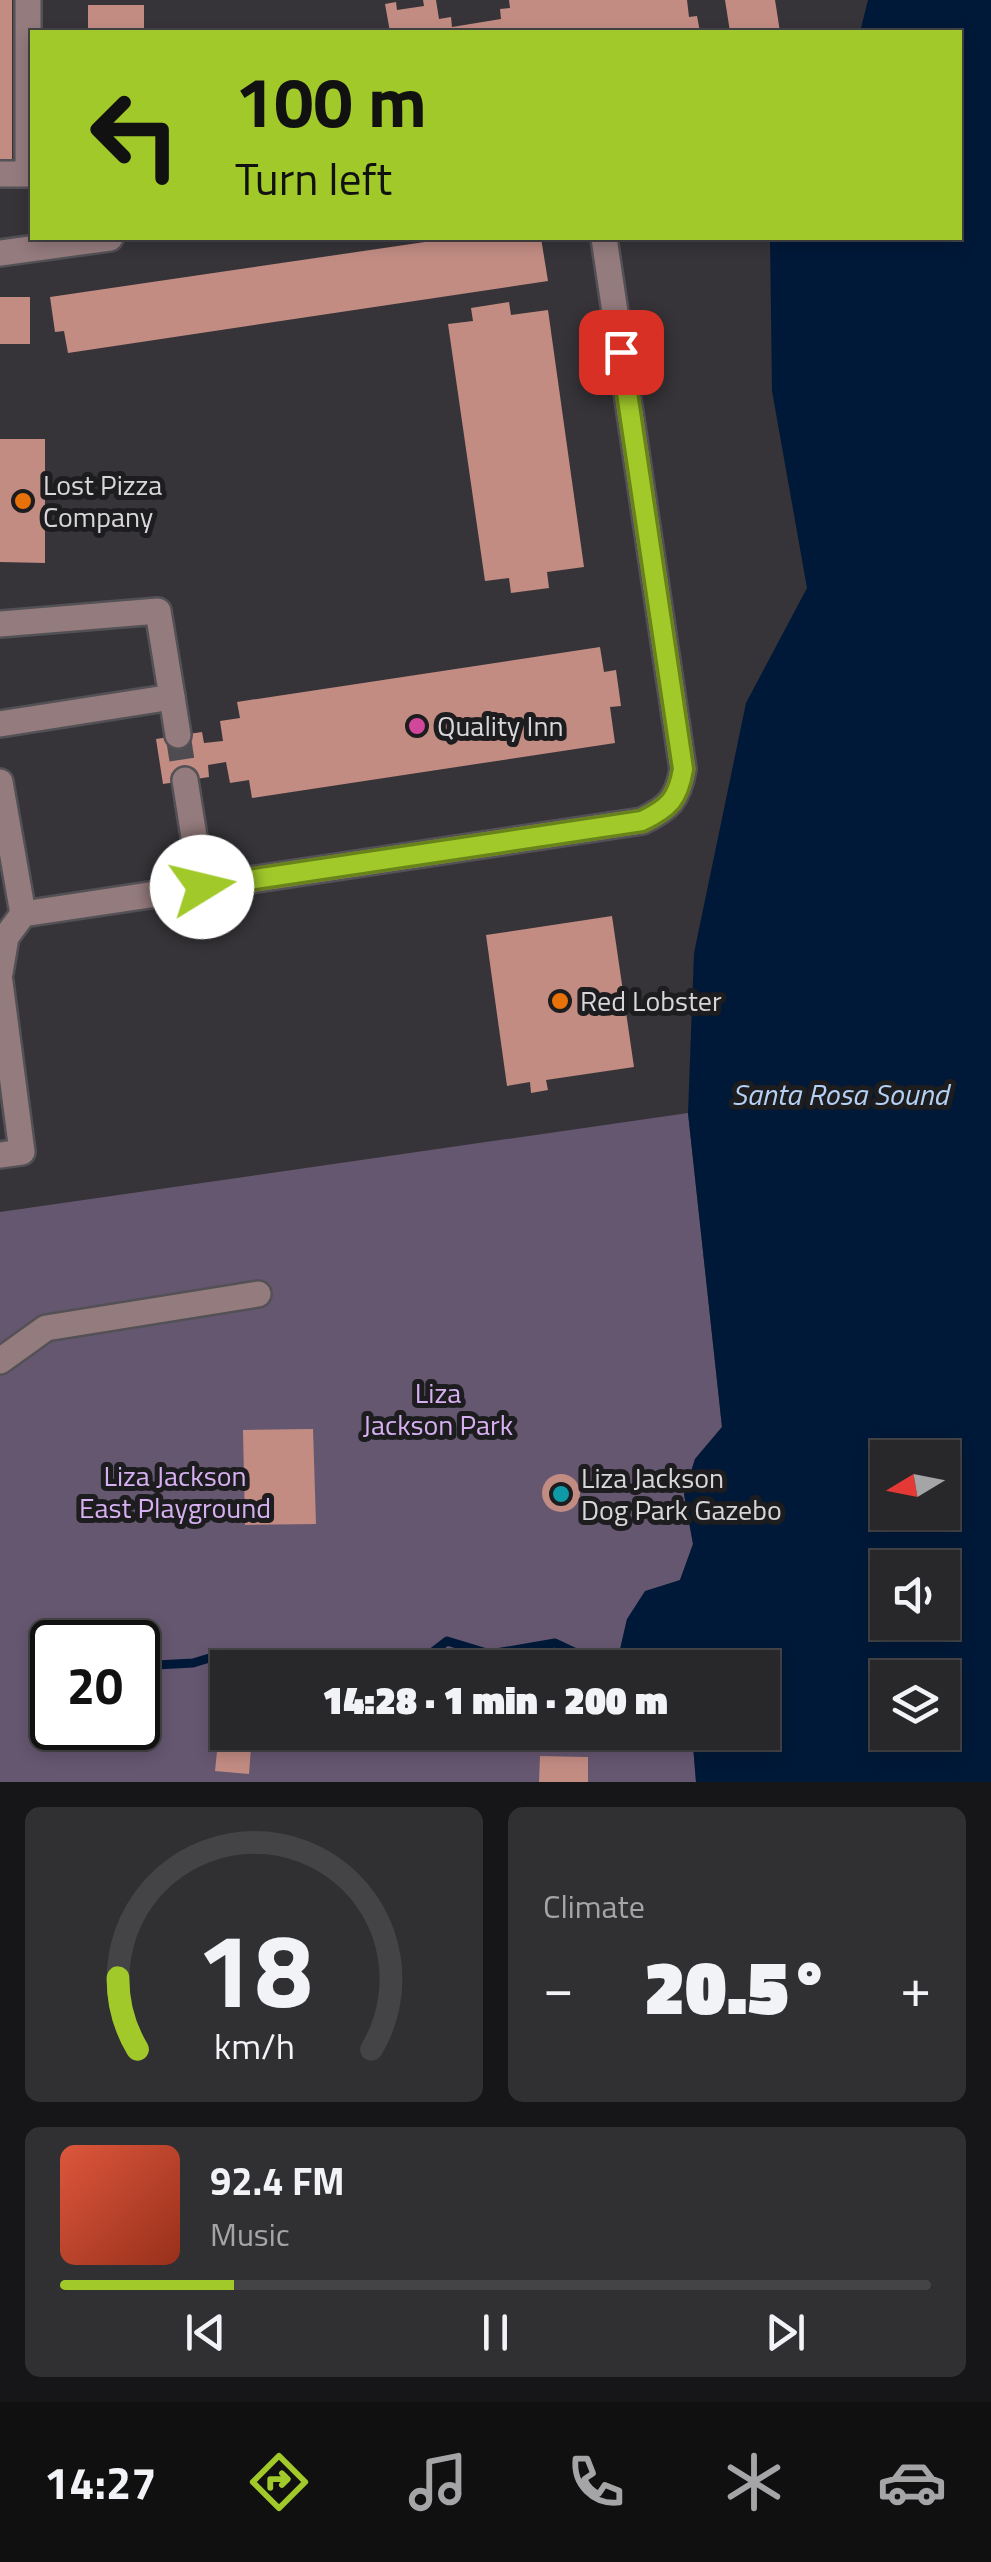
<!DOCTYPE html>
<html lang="en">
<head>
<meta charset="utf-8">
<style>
	:root { --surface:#28272a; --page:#302f32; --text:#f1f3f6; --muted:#a5a5a8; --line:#444447; --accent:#a1c92a }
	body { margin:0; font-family:"Titillium Web",sans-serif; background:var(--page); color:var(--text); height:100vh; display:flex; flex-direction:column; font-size:38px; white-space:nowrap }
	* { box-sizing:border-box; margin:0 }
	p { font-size:32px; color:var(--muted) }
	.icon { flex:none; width:55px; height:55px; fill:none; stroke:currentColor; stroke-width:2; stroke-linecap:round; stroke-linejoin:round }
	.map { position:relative; height:1782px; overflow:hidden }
	.side { display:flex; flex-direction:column; gap:25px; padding:25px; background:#161517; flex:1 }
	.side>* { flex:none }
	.hud { position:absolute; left:30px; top:30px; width:932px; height:210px; border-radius:0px; box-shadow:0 5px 15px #0003,0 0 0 2px var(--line); background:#a1c92a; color:#111; overflow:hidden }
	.needle { width:65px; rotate:260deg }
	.controls { position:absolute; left:870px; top:1440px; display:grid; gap:20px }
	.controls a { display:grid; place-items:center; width:90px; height:90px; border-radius:0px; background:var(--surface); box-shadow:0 5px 15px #0003,0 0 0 2px var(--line); font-size:50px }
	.speed { position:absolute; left:30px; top:1620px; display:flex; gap:20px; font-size:50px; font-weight:700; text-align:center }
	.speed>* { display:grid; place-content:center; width:130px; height:130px; border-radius:50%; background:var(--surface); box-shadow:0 5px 15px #0003,0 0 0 2px var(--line); line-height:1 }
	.speed .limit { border:5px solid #111; border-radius:15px; background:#fff; color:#111 }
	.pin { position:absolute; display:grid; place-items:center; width:85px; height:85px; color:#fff; margin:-42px; border-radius:20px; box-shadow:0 5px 15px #0006 }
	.me { position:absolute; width:110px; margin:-55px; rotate:81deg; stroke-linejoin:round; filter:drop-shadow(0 0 8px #0008) }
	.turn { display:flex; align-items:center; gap:35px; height:210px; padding:0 40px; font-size:45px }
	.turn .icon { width:130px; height:130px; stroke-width:2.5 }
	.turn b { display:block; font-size:70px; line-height:85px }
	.big { font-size:75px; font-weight:800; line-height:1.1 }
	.side .tile { flex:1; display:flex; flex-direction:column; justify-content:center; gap:15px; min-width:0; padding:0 35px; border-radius:15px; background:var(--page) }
	.side .dial { align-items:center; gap:0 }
	.dial svg { height:260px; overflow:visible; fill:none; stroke:var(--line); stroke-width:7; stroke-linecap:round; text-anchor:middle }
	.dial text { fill:var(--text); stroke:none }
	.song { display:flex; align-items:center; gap:30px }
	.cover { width:120px; height:120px; border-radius:15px; background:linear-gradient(135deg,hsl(10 70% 55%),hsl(10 70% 35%)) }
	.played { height:10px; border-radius:5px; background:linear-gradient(90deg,var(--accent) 20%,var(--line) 20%) }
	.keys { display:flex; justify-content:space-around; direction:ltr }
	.heat { display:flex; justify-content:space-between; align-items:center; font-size:55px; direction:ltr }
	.side .tiles { flex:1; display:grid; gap:25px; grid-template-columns:1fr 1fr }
	.tile:last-child { grid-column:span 2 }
	.trip { position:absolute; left:210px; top:1650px; width:570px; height:100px; border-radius:0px; background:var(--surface); box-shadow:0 5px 15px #0003,0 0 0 2px var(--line); font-weight:800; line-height:100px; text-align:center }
	.tab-bar { display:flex; height:160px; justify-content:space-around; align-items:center; background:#101011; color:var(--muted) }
	.tab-bar .icon { width:70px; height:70px }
	.tab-bar .active { color:var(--accent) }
	.tab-bar b { font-size:45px; color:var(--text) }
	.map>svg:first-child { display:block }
	.green { fill:#665771; fill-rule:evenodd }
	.water { fill:#001938; fill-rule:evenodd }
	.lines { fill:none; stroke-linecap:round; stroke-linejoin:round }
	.stream { stroke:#001938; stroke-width:9 }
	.building { fill:#c28c83 }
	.minor-tunnel { stroke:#4e4c50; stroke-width:25; stroke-dasharray:25 12; stroke-linecap:butt }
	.minor-casing { stroke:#535155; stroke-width:30 }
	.minor { stroke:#947b7d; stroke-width:25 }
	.route-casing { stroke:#69831b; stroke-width:25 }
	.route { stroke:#a1c92a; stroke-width:18 }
	.food-dot { fill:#e8710a; stroke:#1d1c1e; stroke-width:4 }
	.hotel-dot { fill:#d1479c; stroke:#1d1c1e; stroke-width:4 }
	.culture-dot { fill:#0f9aa8; stroke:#1d1c1e; stroke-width:4 }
	.labels { text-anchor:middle; stroke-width:10; stroke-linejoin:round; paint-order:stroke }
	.poi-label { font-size:28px; fill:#d8d6d9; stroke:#1d1c1e; text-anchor:start }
	.park-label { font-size:28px; fill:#d6b0f1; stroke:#1d1c1e }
	.water-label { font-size:30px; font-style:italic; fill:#b4d0f4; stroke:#1d1c1e }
</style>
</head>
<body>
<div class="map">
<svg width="991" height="1782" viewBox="0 0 991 1782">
	<rect width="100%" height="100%" fill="#363438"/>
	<!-- green -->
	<path class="green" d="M688,1113L722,1427L695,1459L684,1494L693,1544L680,1580L627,1619L616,1667L228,1668V1732L692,1733L696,1782H0V1212ZM52,1642H138V1728H52Z"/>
	<!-- water -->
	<path class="water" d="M868,0H991V1782H696L692,1733L762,1732V1668L616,1667L627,1619L645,1591L680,1580L693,1544L684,1494L695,1459L722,1427L688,1113L694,953L746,703L807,588L772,391L770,238H960V32H860ZM888,1458H942V1512H888ZM888,1568H942V1622H888ZM888,1678H942V1732H888Z"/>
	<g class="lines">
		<!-- stream -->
		<g class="stream">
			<polyline points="41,1661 52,1659"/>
			<polyline points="138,1666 193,1663 226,1653 307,1665 355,1657 398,1668"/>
			<polyline points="401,1668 416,1665 447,1641 490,1654 555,1643 608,1668"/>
		</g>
	</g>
	<!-- building -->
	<g class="building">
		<polygon points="0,0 12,0 12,167 0,166"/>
		<polygon points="423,0 436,0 439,19 451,17 452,27 501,19 500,9 510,8 509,0 687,0 689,17 697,16 700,32 390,32 385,4 396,2 397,10 424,6"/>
		<polygon points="725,0 775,0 780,32 730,32"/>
		<rect x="88" y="5" width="56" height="27"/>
		<polygon points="452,238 541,238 548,281 68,353 64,331 55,332 50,297"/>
		<rect x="0" y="297" width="30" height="47"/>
		<polygon points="509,302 511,315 548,310 584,567 547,572 549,588 511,593 509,578 485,581 448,324 473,321 471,308"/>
		<polygon points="0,439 45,439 45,563 0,562"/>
		<polygon points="600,647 604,672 616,670 621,706 610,707 615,743 252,798 249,780 230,783 226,762 208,765 209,777 163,784 156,739 202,732 204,743 223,741 220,721 240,718 237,702"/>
		<polygon points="612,916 634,1067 546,1080 548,1090 531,1093 530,1082 507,1086 486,935"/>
		<polygon points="313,1429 316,1524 245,1525 243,1430"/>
		<circle cx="561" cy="1493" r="19"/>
		<polygon points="219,1732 252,1735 249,1774 215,1771"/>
		<polygon points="540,1756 588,1757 588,1782 539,1782"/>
	</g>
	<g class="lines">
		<!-- minor-tunnel -->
		<polyline class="minor-tunnel" points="178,735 185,780"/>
		<!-- minor casing -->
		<g class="minor-casing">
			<g id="minor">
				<polyline points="0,174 28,174 28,0"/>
				<polyline points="0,253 110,238"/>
				<polyline points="0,624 158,611 172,697"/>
				<polyline points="0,724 172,697 178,735"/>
				<polyline points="185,780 202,887"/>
				<polyline points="0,782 23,914"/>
				<path d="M0,973L6,937L23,914L642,821C669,808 678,799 683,769L604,238"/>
				<polyline points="0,982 22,1152 0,1155"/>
				<polyline points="0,1361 46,1328 258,1294"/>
			</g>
		</g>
		<!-- minor -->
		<use href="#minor" class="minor"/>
	</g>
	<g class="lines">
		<!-- route casing -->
		<g class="route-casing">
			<path id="route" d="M202,887L642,821C669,808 678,799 683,769L621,352"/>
		</g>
		<!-- route -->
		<use href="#route" class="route"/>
	</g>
	<!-- markers -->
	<g class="food-dot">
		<circle cx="23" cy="501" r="10"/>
		<circle cx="560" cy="1001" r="10"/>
	</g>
	<circle class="hotel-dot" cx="417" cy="726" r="10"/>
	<circle class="culture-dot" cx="561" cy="1494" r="10"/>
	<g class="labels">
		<!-- poi labels -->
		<g class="poi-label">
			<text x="43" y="495">Lost Pizza<tspan x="43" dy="32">Company</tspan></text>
			<text x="437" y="736">Quality Inn</text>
			<text x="580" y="1011">Red Lobster</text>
			<text x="581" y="1488">Liza Jackson<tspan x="581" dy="32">Dog Park Gazebo</tspan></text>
		</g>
		<!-- park labels -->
		<g class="park-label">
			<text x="438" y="1403">Liza<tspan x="438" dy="32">Jackson Park</tspan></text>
			<text x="175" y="1486">Liza Jackson<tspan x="175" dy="32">East Playground</tspan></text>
		</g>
		<!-- water labels -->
		<g class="water-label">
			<text x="840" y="1105">Santa Rosa Sound</text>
		</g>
	</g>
</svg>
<div class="controls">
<a><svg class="needle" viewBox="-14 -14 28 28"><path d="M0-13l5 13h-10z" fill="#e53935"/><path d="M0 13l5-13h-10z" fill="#a5a5a8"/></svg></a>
<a><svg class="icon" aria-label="sound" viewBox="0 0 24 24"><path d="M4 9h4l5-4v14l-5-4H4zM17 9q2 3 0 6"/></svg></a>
<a><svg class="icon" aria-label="layers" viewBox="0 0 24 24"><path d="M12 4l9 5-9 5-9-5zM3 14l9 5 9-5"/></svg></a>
</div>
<div class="speed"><div class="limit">20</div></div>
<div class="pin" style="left:621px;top:352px;background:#d93025"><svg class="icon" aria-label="arrive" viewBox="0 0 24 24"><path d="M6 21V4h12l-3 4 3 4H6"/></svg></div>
<svg class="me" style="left:202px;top:887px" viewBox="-20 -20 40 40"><circle r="19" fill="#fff"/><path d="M0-13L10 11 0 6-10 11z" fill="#a1c92a"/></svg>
<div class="trip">14:28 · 1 min · 200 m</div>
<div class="hud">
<div class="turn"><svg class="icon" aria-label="left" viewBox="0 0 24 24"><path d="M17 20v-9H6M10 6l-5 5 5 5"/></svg><div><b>100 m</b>Turn left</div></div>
</div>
</div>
<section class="side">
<div class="tiles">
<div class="tile dial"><svg viewBox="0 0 100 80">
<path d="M14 69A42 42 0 1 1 86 69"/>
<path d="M14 69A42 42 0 0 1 8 47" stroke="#a1c92a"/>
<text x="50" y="56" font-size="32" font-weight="700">18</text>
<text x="50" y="72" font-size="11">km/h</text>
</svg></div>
<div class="tile"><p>Climate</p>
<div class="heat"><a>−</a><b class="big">20.5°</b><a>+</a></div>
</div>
<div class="tile">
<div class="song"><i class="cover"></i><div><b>92.4 FM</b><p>Music</p></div></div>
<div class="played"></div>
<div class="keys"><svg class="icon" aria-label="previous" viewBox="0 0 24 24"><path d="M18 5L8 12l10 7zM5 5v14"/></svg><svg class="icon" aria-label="pause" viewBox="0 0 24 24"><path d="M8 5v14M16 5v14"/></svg><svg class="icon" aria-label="next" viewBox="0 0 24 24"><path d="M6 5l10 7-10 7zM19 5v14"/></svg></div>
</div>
</div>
</section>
<nav class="tab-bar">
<b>14:27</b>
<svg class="icon active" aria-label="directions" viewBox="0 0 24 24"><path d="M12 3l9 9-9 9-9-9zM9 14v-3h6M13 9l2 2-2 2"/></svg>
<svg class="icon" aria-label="music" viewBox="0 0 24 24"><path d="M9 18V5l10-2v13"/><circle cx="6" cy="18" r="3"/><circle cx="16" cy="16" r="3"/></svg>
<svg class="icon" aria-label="phone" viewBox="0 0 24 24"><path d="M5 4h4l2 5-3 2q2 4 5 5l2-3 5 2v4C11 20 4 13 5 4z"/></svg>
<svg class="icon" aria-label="climate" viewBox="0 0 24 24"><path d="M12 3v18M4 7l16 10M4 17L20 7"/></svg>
<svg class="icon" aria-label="car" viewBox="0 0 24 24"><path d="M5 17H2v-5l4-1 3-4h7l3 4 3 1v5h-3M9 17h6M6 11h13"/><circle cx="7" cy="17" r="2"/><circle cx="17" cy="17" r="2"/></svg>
</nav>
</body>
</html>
